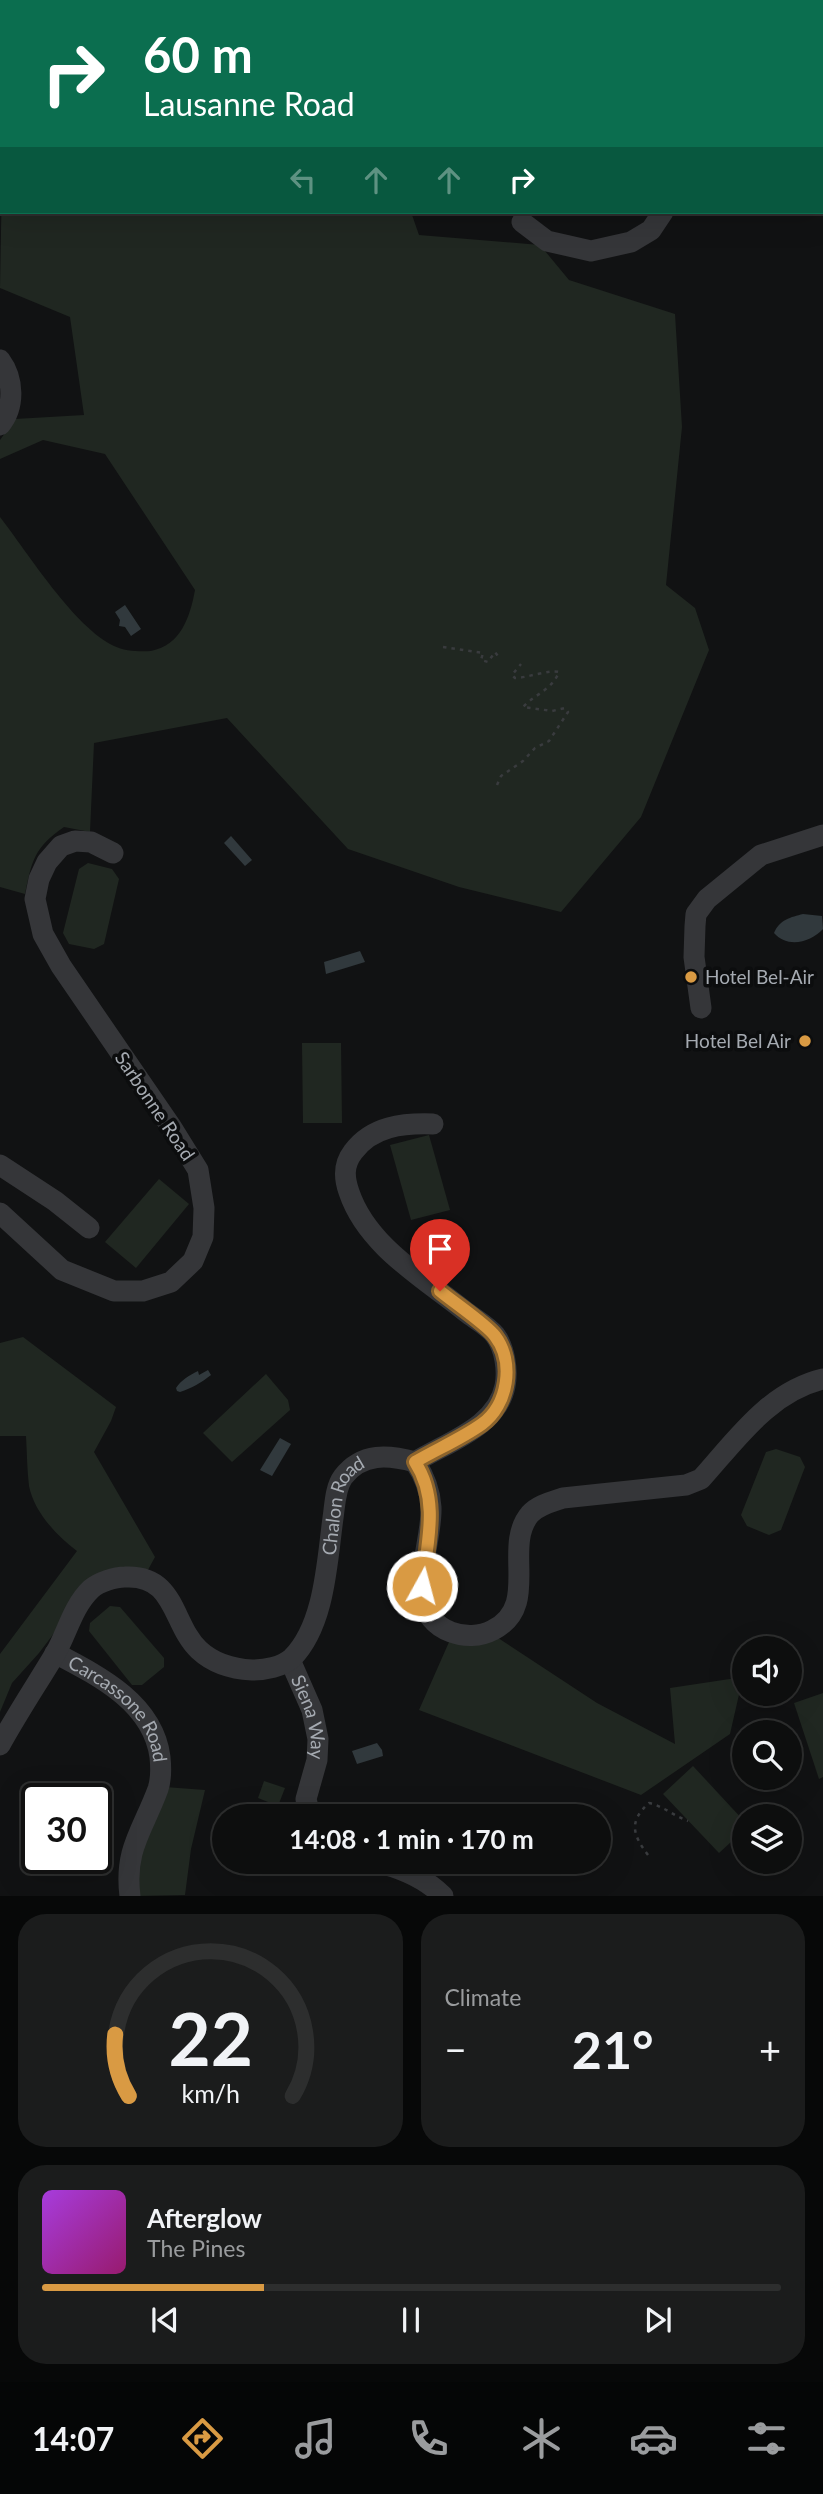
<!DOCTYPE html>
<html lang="en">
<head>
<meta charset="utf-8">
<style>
	:root { --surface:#0d0e0e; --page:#1b1c1c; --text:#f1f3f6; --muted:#9a9c9e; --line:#2d2e2e; --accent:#d99a43 }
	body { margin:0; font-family:Lato,sans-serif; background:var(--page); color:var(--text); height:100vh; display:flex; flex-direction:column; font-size:26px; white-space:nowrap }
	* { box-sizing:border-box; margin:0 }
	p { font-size:23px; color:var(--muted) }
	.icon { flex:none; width:38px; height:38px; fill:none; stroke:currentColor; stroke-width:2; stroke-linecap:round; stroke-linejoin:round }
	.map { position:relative; height:1896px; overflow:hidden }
	.panel { display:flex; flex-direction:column; gap:18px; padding:18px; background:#070808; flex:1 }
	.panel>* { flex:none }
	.top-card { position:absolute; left:0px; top:0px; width:824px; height:214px; box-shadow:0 7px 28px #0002,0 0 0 2px var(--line); background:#0b6e4f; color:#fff; overflow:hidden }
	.tools { position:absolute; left:732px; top:1636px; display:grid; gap:14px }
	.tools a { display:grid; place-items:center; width:70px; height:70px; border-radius:50%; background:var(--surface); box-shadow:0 7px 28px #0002,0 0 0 2px var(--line); font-size:35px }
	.speed { position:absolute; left:21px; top:1783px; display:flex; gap:14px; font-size:35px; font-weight:700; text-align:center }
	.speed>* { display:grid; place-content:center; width:91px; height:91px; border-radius:50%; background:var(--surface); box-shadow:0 7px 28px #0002,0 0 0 2px var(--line); line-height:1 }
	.speed .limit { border:4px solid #111; border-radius:10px; background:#fff; color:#111 }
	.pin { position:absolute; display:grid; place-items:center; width:60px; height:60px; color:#fff; margin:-72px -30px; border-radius:50% 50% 50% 0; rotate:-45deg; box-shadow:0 0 7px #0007 }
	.pin .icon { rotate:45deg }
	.me { position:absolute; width:77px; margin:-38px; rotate:7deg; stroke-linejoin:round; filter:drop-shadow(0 0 5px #0008) }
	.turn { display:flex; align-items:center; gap:24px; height:147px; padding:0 28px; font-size:32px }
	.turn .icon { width:91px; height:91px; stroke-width:2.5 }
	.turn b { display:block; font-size:49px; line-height:60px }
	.lanes { display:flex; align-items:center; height:66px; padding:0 28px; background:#0003; justify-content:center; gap:35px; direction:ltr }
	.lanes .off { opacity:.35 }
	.big { font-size:52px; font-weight:700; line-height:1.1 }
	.panel .card { flex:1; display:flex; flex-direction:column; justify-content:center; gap:10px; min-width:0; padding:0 24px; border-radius:28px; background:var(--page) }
	.panel .dial { align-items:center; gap:0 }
	.dial svg { height:182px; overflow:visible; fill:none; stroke:var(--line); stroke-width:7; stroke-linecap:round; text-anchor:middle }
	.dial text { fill:var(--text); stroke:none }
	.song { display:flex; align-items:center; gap:21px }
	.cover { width:84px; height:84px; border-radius:10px; background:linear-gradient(135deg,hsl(280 70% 55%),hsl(320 70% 35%)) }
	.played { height:7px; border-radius:4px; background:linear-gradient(90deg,var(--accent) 30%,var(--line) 30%) }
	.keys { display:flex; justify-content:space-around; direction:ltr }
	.heat { display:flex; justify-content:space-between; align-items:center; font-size:38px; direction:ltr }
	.panel .tiles { flex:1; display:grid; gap:18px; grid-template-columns:1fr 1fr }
	.card:last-child { grid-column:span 2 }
	.trip { position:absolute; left:212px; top:1804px; width:399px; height:70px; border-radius:35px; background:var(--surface); box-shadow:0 7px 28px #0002,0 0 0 2px var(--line); font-weight:700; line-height:70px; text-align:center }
	.dock { display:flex; height:112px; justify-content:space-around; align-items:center; background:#050606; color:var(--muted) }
	.dock .icon { width:49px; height:49px }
	.dock .selected { color:var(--accent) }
	.dock b { font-size:32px; color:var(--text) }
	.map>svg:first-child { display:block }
	.green { fill:#202721 }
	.water { fill:#31393d }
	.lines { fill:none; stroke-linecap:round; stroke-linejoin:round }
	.path { stroke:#393b3e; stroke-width:2.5; stroke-dasharray:3.5 5; stroke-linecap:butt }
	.minor { stroke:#353639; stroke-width:21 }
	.route-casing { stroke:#8d642c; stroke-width:18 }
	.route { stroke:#d99a43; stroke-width:12 }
	.poi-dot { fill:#d99a43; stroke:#0c0d0e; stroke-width:2.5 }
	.labels { text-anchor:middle; stroke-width:7; stroke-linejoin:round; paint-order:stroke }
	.poi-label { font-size:19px; fill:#a5aab1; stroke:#0c0d0e; text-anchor:start }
	.street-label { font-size:19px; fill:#a5aab1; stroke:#0c0d0e }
</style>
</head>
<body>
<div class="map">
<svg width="823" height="1896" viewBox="0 0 823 1896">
	<rect width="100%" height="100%" fill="#111213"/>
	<!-- green -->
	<g class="green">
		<polygon points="544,0 798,0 539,2"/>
		<path d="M2,176V212H411L419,235L540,245L569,280L675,314L682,427L666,585L695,608L709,650L641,817L561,912L459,887L348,849L227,718L94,743L90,832L64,827C34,848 32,860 25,894L0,887V517C28,553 74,627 114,646C124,651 140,652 151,651C181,645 190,617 195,590L105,454L43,440L0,459V440L15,419L84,415L70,317L0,288Z"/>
		<polygon points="88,863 112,869 119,879 104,944 94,949 69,944 63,933 79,869"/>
		<polygon points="302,1043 341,1043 342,1123 303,1123"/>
		<polygon points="429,1135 450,1210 411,1220 390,1145"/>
		<polygon points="159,1179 189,1204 136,1268 105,1242"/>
		<path d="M23,1337L116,1407L111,1421L94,1452L155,1557L143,1579L115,1571L61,1624L39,1653L12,1683L0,1712V1654L77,1551C57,1536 34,1512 29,1486C27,1470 27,1453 26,1436H0V1343Z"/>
		<polygon points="266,1374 288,1400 290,1410 232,1462 203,1433"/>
		<polygon points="776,1449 800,1457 805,1467 781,1530 769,1535 747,1526 741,1515 766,1452"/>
		<polygon points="110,1606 120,1607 164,1658 164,1667 142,1685 132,1685 89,1631 90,1623"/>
		<polygon points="489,1632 597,1703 675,1744 670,1688 743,1677 730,1734 641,1795 419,1710 453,1633"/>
		<polygon points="823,1693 823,1777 819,1779 794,1703"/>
		<polygon points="693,1766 744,1821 744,1830 719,1853 663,1794"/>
		<polygon points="264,1781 285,1788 278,1806 258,1798"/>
		<polygon points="165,1787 205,1790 191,1849 185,1895 137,1896 137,1861"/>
	</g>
	<!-- water -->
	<g class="water">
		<polygon points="125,605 141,629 131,636 125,627 119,626 120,620 115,612"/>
		<polygon points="231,836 252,860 245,866 224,843"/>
		<path d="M803,914L822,916L823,929C811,942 788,949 774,933C779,920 791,917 803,914Z"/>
		<polygon points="360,951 365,962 326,974 324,962"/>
		<path d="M208,1370L211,1375C201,1383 192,1388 180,1392L177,1391L176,1388C181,1380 190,1375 198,1371L199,1375Z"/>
		<polygon points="280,1438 291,1444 272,1476 260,1470"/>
		<polygon points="377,1743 382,1750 383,1756 357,1764 352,1751"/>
	</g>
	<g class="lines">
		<!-- path -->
		<g class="path">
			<polyline points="443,647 483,653 481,660 488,662 495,652 500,659"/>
			<path d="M497,785L501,776L523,761L535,748L549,741L568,712L565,708L552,711L523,707C535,694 552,690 559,672C550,669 527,678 515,678L512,675L521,664"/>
			<path d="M648,1855C633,1835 628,1822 649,1803C663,1806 674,1816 688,1821"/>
		</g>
		<!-- minor -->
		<g class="minor">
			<polyline points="822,182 823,182"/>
			<polyline points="522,222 547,241 591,251 631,242 651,230 663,212"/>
			<path d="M0,360C14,379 15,407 0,425"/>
			<polyline points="701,1008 694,957 695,926 696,914 707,899 761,855 823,835"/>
			<polyline points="0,1165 55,1201 89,1228"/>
			<polyline points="0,1213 62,1270 114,1291 143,1291 171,1282 193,1261 203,1237 204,1208 198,1170 172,1128 61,966 43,934 35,899 39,879 47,862 61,846 75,841 91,842 113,853"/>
			<path d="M415,1462C447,1442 497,1427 505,1386C508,1371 505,1348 495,1335C488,1326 475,1319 466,1312C424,1278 367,1246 349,1192C344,1178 343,1165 353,1152C372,1126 403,1123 433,1124"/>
			<path id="s1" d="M55,1653C99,1676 153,1703 160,1757C161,1767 161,1780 158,1789C143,1830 124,1849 130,1896"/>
			<path id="s2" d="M290,1660L312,1710L318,1739L317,1760L306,1799L310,1816"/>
			<path id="s3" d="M0,1745C17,1714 37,1684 55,1654C67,1633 73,1606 91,1589C99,1582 115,1577 125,1577C176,1574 172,1625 199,1650C214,1664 232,1669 252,1670C265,1670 282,1667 292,1658C325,1625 327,1561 333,1518C335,1505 335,1488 343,1477C362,1452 389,1455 415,1462C425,1477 430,1490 431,1507C433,1547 399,1612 451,1632C464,1637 480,1637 493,1630C541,1606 502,1547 530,1514C538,1505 551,1502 563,1498L686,1485L701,1479C737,1439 769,1392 823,1379"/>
			<path d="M376,1862C401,1868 424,1877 443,1896"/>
		</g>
	</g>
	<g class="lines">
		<!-- route casing -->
		<g class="route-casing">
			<path id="route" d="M422,1586C427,1544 440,1500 415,1462C437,1449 461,1439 482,1424C508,1405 515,1362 495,1336C486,1324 453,1302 440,1291"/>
		</g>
		<!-- route -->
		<use href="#route" class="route"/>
	</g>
	<!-- markers -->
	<g class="poi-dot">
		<circle cx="691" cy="977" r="7"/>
		<circle cx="805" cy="1041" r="7"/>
	</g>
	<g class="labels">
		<!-- poi labels -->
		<g class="poi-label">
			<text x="705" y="984">Hotel Bel-Air</text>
			<text x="791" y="1048" text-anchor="end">Hotel Bel Air</text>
		</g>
		<!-- street labels -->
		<g class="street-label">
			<text transform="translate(155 1106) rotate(56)" y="7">Sarbonne Road</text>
			<text dy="7" stroke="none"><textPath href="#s3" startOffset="593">Chalon Road</textPath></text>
			<text dy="7" stroke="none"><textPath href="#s1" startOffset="88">Carcassone Road</textPath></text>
			<text dy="7" stroke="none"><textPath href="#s2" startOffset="61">Siena Way</textPath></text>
		</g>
	</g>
</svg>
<div class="tools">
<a><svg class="icon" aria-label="sound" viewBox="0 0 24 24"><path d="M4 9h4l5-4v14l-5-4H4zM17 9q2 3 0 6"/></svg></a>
<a><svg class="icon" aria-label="search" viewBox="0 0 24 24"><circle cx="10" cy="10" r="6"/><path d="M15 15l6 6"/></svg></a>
<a><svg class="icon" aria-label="layers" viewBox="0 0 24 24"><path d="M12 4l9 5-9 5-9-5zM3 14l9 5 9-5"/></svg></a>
</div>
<div class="speed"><div class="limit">30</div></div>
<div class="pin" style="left:440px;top:1291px;background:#d93025"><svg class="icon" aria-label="arrive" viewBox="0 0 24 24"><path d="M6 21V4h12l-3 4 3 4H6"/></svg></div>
<svg class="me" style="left:422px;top:1586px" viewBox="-20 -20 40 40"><circle r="17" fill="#d99a43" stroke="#fff" stroke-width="3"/><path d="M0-11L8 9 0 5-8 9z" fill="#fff"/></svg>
<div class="trip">14:08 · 1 min · 170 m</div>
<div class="top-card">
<div class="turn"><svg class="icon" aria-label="right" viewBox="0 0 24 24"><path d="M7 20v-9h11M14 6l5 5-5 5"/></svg><div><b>60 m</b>Lausanne Road</div></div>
<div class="lanes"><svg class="icon off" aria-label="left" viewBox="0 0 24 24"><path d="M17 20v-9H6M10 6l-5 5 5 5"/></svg><svg class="icon off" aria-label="ahead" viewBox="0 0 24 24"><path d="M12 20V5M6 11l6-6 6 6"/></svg><svg class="icon off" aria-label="ahead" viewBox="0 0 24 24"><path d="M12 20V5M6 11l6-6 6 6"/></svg><svg class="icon" aria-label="right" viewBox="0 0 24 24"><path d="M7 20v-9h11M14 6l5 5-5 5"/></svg></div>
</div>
</div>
<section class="panel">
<div class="tiles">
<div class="card dial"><svg viewBox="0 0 100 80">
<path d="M14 69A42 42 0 1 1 86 69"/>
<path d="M14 69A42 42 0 0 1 8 42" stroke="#d99a43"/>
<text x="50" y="56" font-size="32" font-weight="700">22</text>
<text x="50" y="72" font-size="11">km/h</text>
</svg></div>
<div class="card"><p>Climate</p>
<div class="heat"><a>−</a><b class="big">21°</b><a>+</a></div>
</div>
<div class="card">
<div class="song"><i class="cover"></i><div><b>Afterglow</b><p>The Pines</p></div></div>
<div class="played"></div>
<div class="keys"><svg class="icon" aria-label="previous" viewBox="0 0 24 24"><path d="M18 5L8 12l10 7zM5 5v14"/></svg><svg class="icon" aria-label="pause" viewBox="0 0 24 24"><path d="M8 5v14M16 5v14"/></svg><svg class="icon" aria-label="next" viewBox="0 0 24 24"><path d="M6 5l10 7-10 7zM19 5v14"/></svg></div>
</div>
</div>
</section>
<nav class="dock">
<b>14:07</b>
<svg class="icon selected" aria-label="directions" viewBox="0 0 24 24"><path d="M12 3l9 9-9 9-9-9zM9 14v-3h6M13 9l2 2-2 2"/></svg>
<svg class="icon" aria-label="music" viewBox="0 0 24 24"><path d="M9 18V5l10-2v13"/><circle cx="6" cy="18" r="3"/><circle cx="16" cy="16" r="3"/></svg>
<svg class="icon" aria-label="phone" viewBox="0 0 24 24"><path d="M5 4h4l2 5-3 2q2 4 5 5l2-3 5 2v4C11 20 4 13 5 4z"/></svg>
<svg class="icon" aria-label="climate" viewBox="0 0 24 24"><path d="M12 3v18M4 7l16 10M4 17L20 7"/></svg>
<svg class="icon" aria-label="car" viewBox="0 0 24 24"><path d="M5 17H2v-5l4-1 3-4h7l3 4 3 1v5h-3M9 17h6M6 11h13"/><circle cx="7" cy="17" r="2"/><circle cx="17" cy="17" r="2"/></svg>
<svg class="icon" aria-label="filters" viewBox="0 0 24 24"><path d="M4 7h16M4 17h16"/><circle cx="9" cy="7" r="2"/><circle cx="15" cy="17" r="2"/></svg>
</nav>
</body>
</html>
